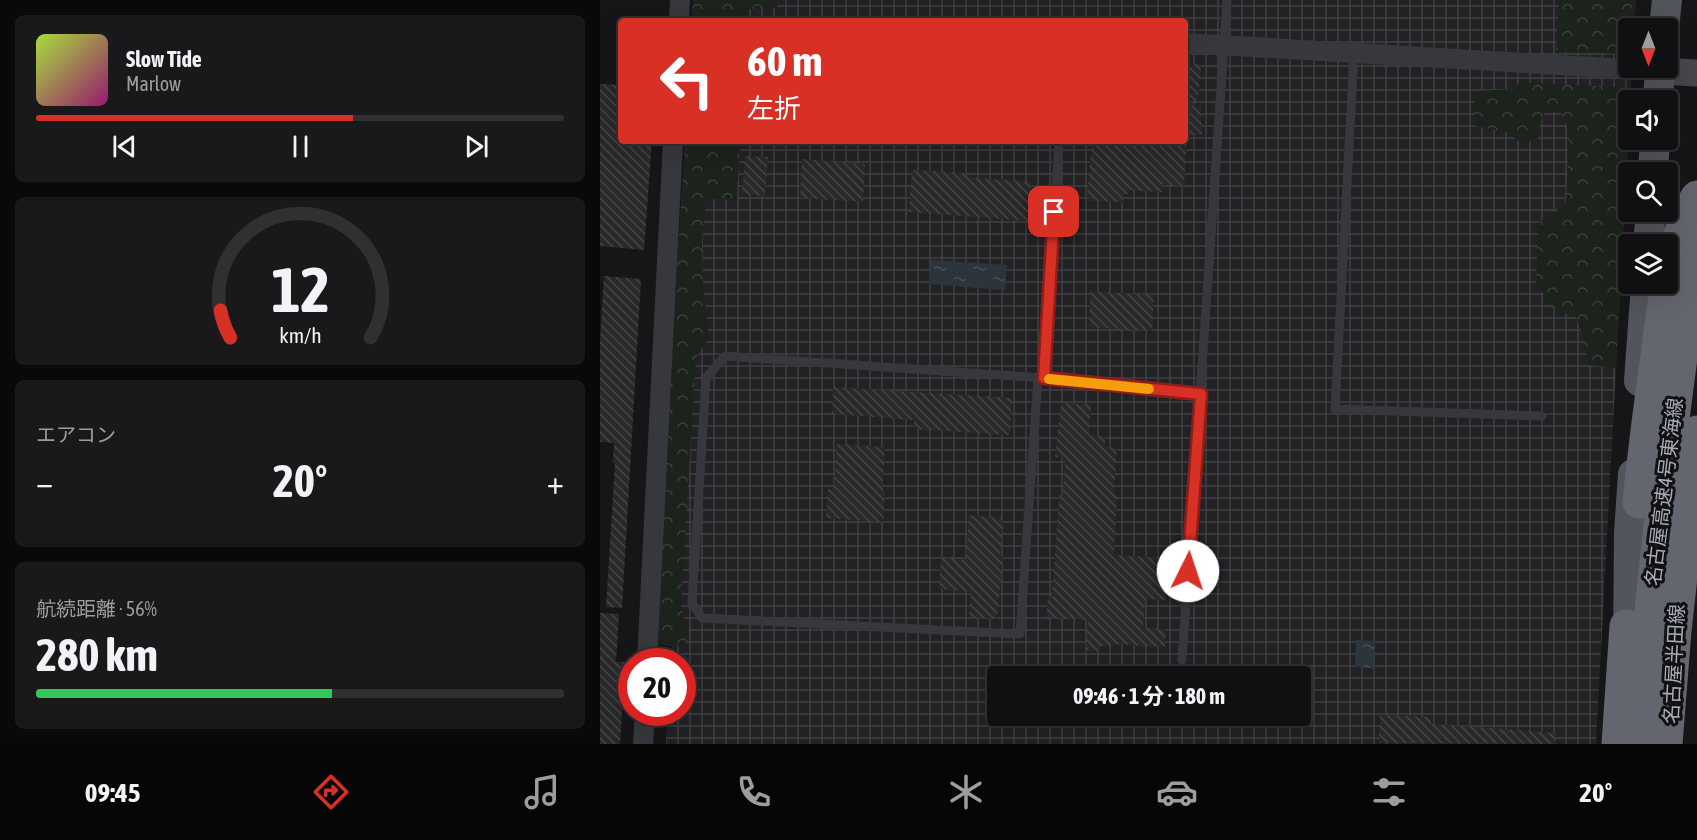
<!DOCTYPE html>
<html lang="ja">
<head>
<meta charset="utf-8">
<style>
	:root { --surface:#101012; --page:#19191b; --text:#f1f3f6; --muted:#9c9d9f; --line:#303032; --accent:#d93025 }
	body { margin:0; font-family:"Asap Condensed","Noto Sans JP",sans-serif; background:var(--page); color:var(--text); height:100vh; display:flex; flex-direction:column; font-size:22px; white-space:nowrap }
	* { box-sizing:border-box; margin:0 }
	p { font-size:20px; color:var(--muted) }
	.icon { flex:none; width:33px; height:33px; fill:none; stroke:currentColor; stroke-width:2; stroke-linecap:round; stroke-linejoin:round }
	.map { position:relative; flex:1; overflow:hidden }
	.sheet { display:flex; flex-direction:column; gap:15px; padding:15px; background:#09090a; width:600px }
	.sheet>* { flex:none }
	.hud { position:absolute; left:18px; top:18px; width:570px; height:126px; border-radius:6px; box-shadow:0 6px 24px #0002,0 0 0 2px var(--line); background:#d93025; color:#fff; overflow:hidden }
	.needle { width:39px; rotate:180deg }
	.fabs { position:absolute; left:1018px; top:18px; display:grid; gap:12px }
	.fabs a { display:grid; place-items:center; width:60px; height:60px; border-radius:6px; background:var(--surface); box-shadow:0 6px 24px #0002,0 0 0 2px var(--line); font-size:30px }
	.speed { position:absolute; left:18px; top:648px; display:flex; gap:12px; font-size:30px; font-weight:700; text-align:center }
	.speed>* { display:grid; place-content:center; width:78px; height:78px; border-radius:50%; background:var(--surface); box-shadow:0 6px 24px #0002,0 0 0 2px var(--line); line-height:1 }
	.speed .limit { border:9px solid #d22; background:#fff; color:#111 }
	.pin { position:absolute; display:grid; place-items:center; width:51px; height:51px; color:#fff; margin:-26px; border-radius:12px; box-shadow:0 3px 9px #0006 }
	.me { position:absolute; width:66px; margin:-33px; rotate:4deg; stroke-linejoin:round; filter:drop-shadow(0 0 4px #0008) }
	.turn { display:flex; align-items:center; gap:21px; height:126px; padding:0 30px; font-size:27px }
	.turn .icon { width:78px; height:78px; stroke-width:2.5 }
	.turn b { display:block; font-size:42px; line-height:51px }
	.big { font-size:45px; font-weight:700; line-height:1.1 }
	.sheet .card { flex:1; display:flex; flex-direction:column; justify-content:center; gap:9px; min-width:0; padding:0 21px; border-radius:9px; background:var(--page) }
	.sheet .dial { align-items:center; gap:0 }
	.dial svg { height:156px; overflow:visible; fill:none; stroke:var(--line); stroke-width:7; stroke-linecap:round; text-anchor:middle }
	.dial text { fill:var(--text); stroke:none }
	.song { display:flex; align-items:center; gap:18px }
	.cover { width:72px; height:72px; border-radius:9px; background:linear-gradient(135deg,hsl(80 70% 55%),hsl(320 70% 35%)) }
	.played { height:6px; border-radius:3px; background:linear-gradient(90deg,var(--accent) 60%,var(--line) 60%) }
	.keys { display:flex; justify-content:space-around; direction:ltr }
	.heat { display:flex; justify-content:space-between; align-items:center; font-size:33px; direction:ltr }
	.charge { height:9px; border-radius:4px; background:linear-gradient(90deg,#34c759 56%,var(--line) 0) }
	.trip { position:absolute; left:387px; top:666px; width:324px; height:60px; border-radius:6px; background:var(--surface); box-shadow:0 6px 24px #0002,0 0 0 2px var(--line); font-weight:700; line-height:60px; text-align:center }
	.tab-bar { display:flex; height:96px; justify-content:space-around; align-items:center; background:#060607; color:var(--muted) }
	.tab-bar .icon { width:42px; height:42px }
	.tab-bar .active { color:var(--accent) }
	.tab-bar b { font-size:27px; color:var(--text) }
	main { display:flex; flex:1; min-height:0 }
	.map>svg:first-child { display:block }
	.industrial { fill:url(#industrial-grid); fill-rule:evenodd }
	.forest { fill:url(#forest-crowns) }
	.water { fill:url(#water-ripples) }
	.building { fill:url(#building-back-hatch) }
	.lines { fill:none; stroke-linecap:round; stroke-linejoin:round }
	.lane { stroke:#37383d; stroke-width:9 }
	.street { stroke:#37383d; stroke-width:20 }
	.secondary { stroke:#45474d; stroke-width:27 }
	.primary { stroke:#53555c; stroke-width:30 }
	.highway { stroke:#63666e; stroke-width:33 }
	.highway-bridge { stroke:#63666e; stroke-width:33 }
	.route-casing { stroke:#8d1f18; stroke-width:15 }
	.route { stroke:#d93025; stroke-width:10 }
	.slow { stroke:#f59e0b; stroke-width:10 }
	.labels { text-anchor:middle; stroke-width:6; stroke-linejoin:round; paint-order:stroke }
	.street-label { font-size:20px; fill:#a8adb8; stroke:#111113 }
</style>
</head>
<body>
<main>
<section class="sheet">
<div class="card">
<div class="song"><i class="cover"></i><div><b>Slow Tide</b><p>Marlow</p></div></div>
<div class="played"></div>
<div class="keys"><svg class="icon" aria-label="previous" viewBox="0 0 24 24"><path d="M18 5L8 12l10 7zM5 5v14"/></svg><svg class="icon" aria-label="pause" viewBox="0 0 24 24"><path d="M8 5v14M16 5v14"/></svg><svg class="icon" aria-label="next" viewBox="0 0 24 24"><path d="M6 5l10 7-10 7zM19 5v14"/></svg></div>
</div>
<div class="card dial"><svg viewBox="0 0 100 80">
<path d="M14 69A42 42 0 1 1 86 69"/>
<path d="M14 69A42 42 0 0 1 9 55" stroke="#d93025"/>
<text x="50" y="56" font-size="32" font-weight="700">12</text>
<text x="50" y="72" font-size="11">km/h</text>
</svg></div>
<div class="card"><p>エアコン</p>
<div class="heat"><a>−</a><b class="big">20°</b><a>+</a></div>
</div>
<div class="card"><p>航続距離 · 56%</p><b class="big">280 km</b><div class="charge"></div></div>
</section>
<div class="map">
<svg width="1097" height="744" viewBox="0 0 1097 744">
	<defs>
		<pattern id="industrial-grid" width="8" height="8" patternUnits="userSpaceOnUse" patternTransform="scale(1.5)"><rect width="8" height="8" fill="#222225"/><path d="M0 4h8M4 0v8" fill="none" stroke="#3f3f43"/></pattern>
		<pattern id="forest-crowns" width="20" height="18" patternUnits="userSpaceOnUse" patternTransform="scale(1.5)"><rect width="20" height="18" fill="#1c231d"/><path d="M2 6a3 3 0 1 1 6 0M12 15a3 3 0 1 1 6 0" fill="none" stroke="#3a403c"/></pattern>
		<pattern id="water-ripples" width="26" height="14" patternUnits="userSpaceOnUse" patternTransform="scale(1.5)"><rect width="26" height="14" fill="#2c353c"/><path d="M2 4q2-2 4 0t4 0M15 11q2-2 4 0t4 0" fill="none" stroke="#485056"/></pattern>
		<pattern id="building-back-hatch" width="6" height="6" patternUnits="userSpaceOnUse" patternTransform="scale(1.5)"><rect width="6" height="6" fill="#29292c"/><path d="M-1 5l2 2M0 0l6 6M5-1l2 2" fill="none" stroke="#454548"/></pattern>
	</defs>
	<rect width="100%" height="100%" fill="#161618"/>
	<!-- industrial -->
	<path class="industrial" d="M93,0H1036L1034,28H1029V68H1032L996,744H66L68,713L82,712V662L71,661L72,646L54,644L85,141H585V21H92ZM398,676H700V716H398Z"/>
	<!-- forest -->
	<g class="forest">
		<polygon points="93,0 178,0 177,8 148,9 147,21 92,21"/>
		<polygon points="959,0 1036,0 1034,28 1029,28 1029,54 956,52"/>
		<polygon points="919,82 1031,88 1016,368 988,365 982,333 975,314 959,312 936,285 938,223 966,203 969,131 961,112 945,112 940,124 938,139 922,144 907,132 875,126 874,91 916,89"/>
		<polygon points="85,141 140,141 137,200 106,199 102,241 103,283 109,338 96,358 81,604 83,616 89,625 87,646 54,644"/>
	</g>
	<!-- water -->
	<g class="water">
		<polygon points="331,260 407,265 405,290 329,284"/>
		<polygon points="756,640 775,641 773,668 755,667"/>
	</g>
	<!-- building -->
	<g class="building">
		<polygon points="585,63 601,64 598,101 585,100"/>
		<polygon points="0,84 21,85 21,141 52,141 44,250 0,246"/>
		<polygon points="587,105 601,106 602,135 585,135"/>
		<polygon points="492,141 529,141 571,144 571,141 587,141 584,186 562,184 562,192 528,190 528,194 524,194 523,202 490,201 490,198 487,198"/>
		<polygon points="145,156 168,157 165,196 142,194"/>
		<polygon points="202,159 265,164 263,202 200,198"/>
		<polygon points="312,170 366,173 366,177 431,182 428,221 309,212"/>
		<polygon points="4,276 41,279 22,608 6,607 15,463 13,463 14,443 0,442 0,341"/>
		<polygon points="491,291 554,295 552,331 489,327"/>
		<polygon points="233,387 412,398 410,435 314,429 314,420 232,414"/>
		<polygon points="461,403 491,405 489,435 506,436 505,447 517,448 514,494 517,494 514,555 566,558 565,580 568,580 566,600 545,599 543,628 566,629 565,647 511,644 511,646 500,646 500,651 486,650 488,620 446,617 448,598 452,598 459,495 463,496 465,458 455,457"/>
		<polygon points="237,444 285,447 282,492 285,492 283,522 226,518 228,489 234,489"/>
		<polygon points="369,515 403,518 400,556 403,556 397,619 369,617 371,592 339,589 341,558 366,560"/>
		<polygon points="0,613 19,614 16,662 25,662 20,744 0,744"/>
		<polygon points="780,715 831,717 831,724 956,733 956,744 779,743"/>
	</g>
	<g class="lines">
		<!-- lane -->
		<g class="lane">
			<polyline points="754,53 735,409 942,416"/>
			<polyline points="438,378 420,634 102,618 92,603 106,378 125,356 444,378 601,394"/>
			<polyline points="444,378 459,141"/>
			<polyline points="582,660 627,0"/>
		</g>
		<!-- street -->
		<g class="street">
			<polyline points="79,21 80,0"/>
			<polyline points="585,43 1060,71"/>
			<polyline points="47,662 73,141"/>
			<polyline points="43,744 45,712"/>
		</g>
		<!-- secondary -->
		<polyline class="secondary" points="1060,71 1097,73"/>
		<!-- primary -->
		<g class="primary">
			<polyline points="1064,28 1067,0"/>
			<polyline points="1058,100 1060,68"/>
			<polyline points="1053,172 1055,140"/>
			<polyline points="1048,244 1051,212"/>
			<polyline points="1039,381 1046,284"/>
			<polyline points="1028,651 1029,533 1033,474"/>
		</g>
		<!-- highway -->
		<polyline class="highway" points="1018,744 1026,626"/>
		<!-- highway-bridge -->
		<g class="highway-bridge">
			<path d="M1039,502C1044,453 1050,405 1057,356C1063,306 1070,241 1097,197"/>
			<path d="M1039,744C1052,576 1073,409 1097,242"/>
			<polyline points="1066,744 1075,631 1097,432"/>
		</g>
	</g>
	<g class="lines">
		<!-- route casing -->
		<g class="route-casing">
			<polyline id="route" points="454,212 444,378 601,394 588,571"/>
		</g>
		<!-- route -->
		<use href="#route" class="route"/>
		<!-- slow -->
		<polyline class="slow" points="449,379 549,389"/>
	</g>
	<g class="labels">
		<!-- street labels -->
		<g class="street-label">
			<text transform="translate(1064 492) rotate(-83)" y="7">名古屋高速4号東海線</text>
			<text transform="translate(1074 664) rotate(-87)" y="7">名古屋半田線</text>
		</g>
	</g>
</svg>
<div class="fabs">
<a><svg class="needle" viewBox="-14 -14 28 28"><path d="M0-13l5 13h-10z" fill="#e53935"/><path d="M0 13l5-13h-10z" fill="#9c9d9f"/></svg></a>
<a><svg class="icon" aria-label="sound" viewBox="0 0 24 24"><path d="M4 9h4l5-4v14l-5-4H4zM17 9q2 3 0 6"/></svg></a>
<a><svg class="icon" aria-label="search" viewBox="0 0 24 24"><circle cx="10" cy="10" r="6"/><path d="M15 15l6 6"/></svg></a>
<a><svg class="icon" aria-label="layers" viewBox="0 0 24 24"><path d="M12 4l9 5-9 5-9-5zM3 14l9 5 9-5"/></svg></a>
</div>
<div class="speed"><div class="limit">20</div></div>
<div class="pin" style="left:454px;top:212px;background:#d93025"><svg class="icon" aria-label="arrive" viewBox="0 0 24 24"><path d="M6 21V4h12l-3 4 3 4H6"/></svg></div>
<svg class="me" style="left:588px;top:571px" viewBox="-20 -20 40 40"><circle r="19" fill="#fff"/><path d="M0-13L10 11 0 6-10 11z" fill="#d93025"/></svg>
<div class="trip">09:46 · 1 分 · 180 m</div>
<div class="hud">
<div class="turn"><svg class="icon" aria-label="left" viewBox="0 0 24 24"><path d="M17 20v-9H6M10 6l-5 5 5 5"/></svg><div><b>60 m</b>左折</div></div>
</div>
</div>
</main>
<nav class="tab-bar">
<b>09:45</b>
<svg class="icon active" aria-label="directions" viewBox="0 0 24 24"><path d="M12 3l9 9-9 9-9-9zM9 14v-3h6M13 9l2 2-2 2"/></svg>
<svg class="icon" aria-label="music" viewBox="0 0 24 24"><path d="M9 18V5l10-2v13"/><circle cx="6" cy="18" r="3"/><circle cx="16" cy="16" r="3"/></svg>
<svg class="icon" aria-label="phone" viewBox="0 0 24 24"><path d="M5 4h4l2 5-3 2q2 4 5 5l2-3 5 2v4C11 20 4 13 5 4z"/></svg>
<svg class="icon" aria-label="climate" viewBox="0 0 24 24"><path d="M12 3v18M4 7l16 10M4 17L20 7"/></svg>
<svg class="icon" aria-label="car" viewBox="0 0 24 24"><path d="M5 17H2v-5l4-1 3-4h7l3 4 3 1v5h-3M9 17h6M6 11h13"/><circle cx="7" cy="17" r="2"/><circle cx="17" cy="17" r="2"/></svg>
<svg class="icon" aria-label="filters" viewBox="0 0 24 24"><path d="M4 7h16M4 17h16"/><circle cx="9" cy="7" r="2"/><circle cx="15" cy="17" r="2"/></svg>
<b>20°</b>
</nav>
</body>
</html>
